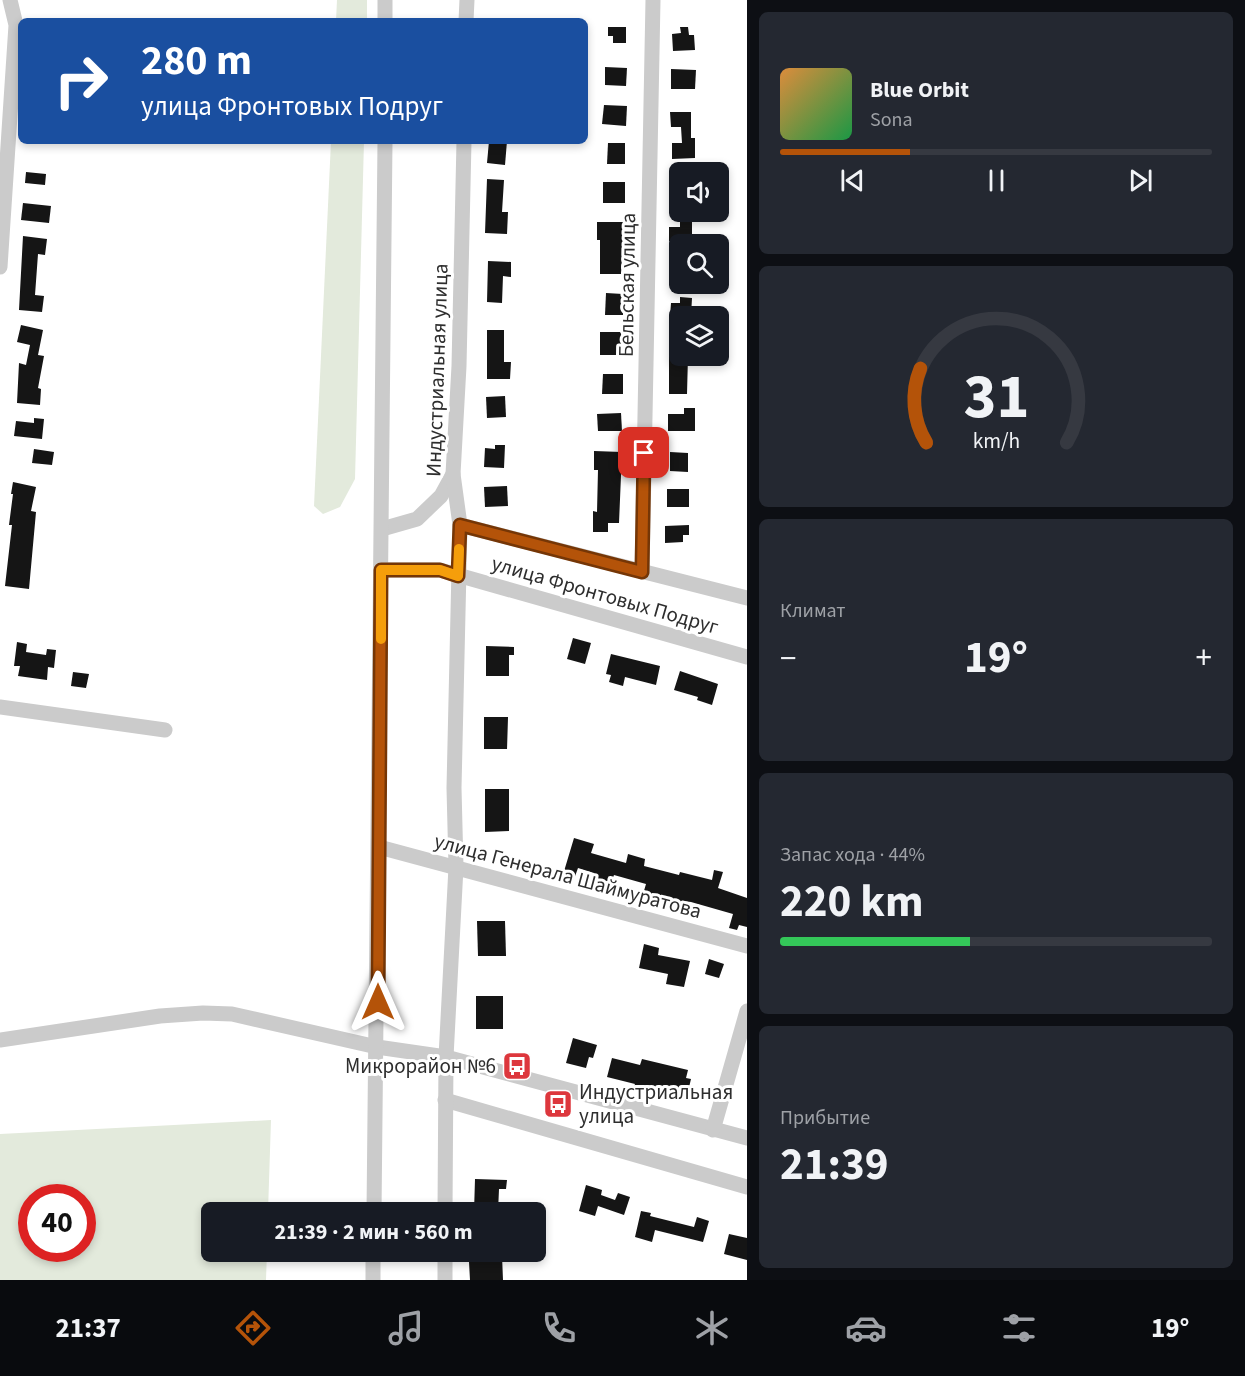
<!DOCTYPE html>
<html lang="ru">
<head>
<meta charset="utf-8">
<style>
	:root { --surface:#171b24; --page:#242831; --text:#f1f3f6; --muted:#9ea1a6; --line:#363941; --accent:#b45309 }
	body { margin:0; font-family:"Source Sans 3",sans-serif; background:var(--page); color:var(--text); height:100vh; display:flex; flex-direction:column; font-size:22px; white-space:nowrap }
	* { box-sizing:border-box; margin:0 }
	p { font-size:20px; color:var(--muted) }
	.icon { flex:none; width:33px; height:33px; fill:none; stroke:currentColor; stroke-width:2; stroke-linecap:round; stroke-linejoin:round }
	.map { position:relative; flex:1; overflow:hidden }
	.side { display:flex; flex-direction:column; gap:12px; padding:12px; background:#0d0f14; width:498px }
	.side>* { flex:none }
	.hud { position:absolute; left:18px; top:18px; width:570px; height:126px; border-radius:9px; box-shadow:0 3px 9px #0003; background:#1a4fa0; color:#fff; overflow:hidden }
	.buttons { position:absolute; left:669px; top:162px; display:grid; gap:12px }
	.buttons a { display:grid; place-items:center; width:60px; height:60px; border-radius:9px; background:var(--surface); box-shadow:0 3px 9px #0003; font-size:30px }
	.speed { position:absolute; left:18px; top:1184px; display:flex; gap:12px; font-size:30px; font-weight:700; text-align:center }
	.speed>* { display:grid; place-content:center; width:78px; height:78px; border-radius:50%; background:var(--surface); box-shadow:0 3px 9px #0003; line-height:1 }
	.speed .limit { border:9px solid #d22; background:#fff; color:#111 }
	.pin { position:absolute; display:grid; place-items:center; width:51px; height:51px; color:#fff; margin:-26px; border-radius:12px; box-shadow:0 3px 9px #0006 }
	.me { position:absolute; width:66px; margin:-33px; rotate:0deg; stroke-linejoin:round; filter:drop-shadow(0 0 4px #0008) }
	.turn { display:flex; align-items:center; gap:21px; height:126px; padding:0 24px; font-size:27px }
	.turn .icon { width:78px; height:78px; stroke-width:2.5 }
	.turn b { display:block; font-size:42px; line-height:51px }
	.big { font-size:45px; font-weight:700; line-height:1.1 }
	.side .card { flex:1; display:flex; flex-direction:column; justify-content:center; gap:9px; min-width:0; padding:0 21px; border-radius:9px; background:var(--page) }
	.side .dial { align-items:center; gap:0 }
	.dial svg { height:156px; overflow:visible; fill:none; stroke:var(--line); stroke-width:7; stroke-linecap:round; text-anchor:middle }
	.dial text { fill:var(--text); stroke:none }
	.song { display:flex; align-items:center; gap:18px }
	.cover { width:72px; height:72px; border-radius:9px; background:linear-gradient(135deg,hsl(30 70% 55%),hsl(140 70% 35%)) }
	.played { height:6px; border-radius:3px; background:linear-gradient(90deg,var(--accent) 30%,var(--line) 30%) }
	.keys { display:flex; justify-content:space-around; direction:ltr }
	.heat { display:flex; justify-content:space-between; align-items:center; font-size:33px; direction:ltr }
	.charge { height:9px; border-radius:4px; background:linear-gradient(90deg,#34c759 44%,var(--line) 0) }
	.trip { position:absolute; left:201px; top:1202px; width:345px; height:60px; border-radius:9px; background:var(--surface); box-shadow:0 3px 9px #0003; font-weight:700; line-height:60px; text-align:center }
	.tabs { display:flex; height:96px; justify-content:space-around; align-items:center; background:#090b0e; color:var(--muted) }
	.tabs .icon { width:42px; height:42px }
	.tabs .on { color:var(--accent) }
	.tabs b { font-size:27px; color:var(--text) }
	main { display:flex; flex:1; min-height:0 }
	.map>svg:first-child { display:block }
	.green { fill:#e3eadc; fill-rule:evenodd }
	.building { fill:#151515 }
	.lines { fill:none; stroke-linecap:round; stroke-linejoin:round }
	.minor { stroke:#cbcbcb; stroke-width:15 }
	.route-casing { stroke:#753606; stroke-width:15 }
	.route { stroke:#b45309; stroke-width:10 }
	.slow { stroke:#f59e0b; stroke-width:10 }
	.labels { text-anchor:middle; stroke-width:6; stroke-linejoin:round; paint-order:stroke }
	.street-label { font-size:21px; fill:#2e2e2e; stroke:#fff }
	.poi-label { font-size:21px; fill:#2e2e2e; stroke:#fff; text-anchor:end }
</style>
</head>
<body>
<main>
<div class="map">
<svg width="747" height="1280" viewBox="0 0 747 1280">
	<rect width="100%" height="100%" fill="#fff"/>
	<!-- green -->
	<g class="green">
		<polygon points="337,0 367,0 367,21 336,21"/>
		<polygon points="331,141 364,141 355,479 340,507 323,514 314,506"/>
		<path d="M271,1120L268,1212H212V1251H267L266,1280H0V1134ZM32,1197H82V1248H32Z"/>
	</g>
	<!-- building -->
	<g class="building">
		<polygon points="608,27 626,27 626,43 613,43 613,36 608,36"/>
		<polygon points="680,27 688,27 689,35 694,35 695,50 673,51 672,34 681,33"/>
		<polygon points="605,67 627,68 626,86 605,85"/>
		<polygon points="671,69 696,70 695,89 671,89"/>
		<polygon points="604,105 627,106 626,126 602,124"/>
		<polygon points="670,112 691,112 691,138 695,138 695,158 672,159 672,143 682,143 681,127 671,127"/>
		<polygon points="489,141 507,141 505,165 487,163"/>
		<polygon points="608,143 625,143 625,164 607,164"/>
		<polygon points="26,172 46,174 45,185 25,183"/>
		<polygon points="487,179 504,180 502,212 508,212 507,234 485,233"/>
		<polygon points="672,181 680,182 680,203 671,203"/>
		<rect x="603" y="182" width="22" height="21"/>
		<polygon points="23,203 51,206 49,223 21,220"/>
		<polygon points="680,220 692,220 692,241 669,241 669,227 680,227"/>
		<polygon points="597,222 624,222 621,274 600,274 600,240 597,240"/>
		<polygon points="23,236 47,239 45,255 38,254 35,295 44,296 42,312 19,310"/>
		<rect x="670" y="257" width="10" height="18"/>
		<polygon points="488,261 511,262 511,277 503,276 502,303 487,302"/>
		<polygon points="606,293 623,294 623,315 605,315"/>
		<polygon points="680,297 692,298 691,316 670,316 671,303 680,303"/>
		<polygon points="21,325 43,330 38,355 44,356 38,388 41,389 40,405 17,403 19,363 26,365 30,345 17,342"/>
		<polygon points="487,330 504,330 504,362 511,362 510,379 487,379"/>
		<polygon points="600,332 621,332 622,355 600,355"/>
		<polygon points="669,338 680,338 680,356 688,356 687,394 669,394"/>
		<polygon points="603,374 623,374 623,394 602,394"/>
		<polygon points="505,396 506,417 487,418 486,397"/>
		<polygon points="684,408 695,408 695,431 668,431 668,414 684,414"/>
		<polygon points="621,413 622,431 598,431 597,414"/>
		<polygon points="34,418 44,419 42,439 14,436 16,421 34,423"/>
		<polygon points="495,445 505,445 504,468 484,467 485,448 495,449"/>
		<polygon points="34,449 54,452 52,465 32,463"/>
		<polygon points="594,451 622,452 619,523 608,523 608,532 593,532 593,511 597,512 598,470 594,470"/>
		<polygon points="670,452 688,453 688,472 670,471"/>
		<polygon points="13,482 36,487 31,511 36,512 29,589 5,586 12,525 9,525 13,494 11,494"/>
		<polygon points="507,486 508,506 485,507 484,487"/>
		<rect x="667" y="489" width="22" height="18"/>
		<polygon points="689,525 689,535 683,535 683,542 665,543 665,526"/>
		<polygon points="573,638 591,643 585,664 567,659"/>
		<polygon points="17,642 27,644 26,652 46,655 47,649 56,650 54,668 48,667 47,680 18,676 20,666 14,666"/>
		<polygon points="486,646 514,647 514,655 509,655 509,676 486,676"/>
		<polygon points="611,654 660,666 656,685 625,677 623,686 609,682 611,675 606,674"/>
		<polygon points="680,671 718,684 712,705 697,700 698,697 674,690"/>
		<polygon points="73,672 89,674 86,688 71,686"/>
		<polygon points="484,717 508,717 507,749 484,749"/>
		<polygon points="485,789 509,789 509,831 485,832"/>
		<polygon points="574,838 594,844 591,853 626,863 628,854 645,859 644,866 679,875 680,872 712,880 714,870 723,872 718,888 747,898 747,927 739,925 737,930 729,928 733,914 691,902 683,901 680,912 671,910 673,899 652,893 650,904 641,901 646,884 614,875 611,883 593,877 594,873 578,868 573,882 562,878"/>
		<polygon points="477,921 505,921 506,956 478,956"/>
		<polygon points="644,944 659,948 658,955 690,961 684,987 666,984 668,974 639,968"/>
		<polygon points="709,959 724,964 719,978 705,974"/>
		<rect x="476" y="996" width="27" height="33"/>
		<polygon points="573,1038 597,1045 593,1058 589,1057 586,1068 566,1063"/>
		<polygon points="612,1058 640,1065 642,1059 688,1070 686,1078 691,1079 686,1100 667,1095 667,1093 647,1087 645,1093 633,1089 635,1084 607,1077"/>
		<polygon points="475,1179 507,1180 506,1189 499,1189 498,1212 474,1212"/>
		<polygon points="586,1185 602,1190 601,1195 615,1200 618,1193 630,1197 624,1215 598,1206 595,1216 579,1211"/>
		<polygon points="641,1211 651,1213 650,1216 694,1227 697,1217 709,1221 703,1242 655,1230 652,1242 635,1237"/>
		<polygon points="729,1234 747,1238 747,1260 724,1254"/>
		<polygon points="477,1255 502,1255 503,1280 470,1280 469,1262 477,1262"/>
	</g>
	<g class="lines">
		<!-- minor -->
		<g class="minor">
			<polyline points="385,0 385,21"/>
			<polyline points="466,21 467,0"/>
			<polyline points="0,267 16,25 10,0"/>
			<polyline points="460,525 747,598"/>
			<polyline points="382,529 417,519 441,496 453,474"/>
			<polyline points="381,570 440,570 747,657"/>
			<polyline points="642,572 653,0"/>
			<polyline points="0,707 165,730"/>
			<polyline points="379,847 747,946"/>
			<polyline points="0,1040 160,1016 203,1013 232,1014 377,1047 446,1057 747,1138"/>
			<polyline points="445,1100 747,1187"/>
			<polyline points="713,1130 747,1011"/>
			<polyline points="374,1212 385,141"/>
			<polyline points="445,1212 446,1057 456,867 454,788 460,525 453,474 459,366 464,141"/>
			<polyline points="373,1280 373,1251"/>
			<polyline points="445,1280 445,1251"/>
		</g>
	</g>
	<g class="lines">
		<!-- route casing -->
		<g class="route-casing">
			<polyline id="route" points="378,1002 381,570 440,570 458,576 460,525 642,572 644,453"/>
		</g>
		<!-- route -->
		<use href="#route" class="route"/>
		<!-- slow -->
		<polyline class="slow" points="381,639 381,570 440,570 458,576 459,549"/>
	</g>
	<!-- icons -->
	<defs>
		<g id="bus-square" transform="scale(1.5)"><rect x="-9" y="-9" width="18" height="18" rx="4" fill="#dd373d" stroke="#fff"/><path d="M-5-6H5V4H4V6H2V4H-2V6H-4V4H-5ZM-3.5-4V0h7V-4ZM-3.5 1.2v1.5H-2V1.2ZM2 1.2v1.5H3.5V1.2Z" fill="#fff"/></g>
	</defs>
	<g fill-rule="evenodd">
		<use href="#bus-square" x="517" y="1066"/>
		<use href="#bus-square" x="558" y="1104"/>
	</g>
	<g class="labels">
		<!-- street labels -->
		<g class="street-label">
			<text transform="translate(627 285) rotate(-89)" y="7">Бельская улица</text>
			<text transform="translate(437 370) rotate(-88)" y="7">Индустриальная улица</text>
			<text transform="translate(605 595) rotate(16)" y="7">улица Фронтовых Подруг</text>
			<text transform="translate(568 876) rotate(15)" y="7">улица Генерала Шаймуратова</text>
		</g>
		<!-- poi labels -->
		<g class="poi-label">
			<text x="496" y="1073">Микрорайон №6</text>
			<text x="579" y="1099" text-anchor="start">Индустриальная<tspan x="579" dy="24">улица</tspan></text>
		</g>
	</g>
</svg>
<div class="buttons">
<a><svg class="icon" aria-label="sound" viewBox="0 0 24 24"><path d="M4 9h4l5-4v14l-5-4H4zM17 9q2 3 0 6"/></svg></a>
<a><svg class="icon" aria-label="search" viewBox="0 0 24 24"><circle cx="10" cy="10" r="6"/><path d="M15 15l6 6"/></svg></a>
<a><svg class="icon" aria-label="layers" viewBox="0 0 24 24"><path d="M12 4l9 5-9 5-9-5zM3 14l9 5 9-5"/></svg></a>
</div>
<div class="speed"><div class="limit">40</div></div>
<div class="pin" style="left:644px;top:453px;background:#d93025"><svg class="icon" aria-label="arrive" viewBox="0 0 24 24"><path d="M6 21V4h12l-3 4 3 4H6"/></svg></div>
<svg class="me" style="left:378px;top:1002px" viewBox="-20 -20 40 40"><path d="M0-17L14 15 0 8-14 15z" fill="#b45309" stroke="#fff" stroke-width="4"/></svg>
<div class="trip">21:39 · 2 мин · 560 m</div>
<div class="hud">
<div class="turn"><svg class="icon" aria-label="right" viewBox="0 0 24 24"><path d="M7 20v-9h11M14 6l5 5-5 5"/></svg><div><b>280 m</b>улица Фронтовых Подруг</div></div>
</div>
</div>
<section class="side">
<div class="card">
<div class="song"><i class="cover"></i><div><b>Blue Orbit</b><p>Sona</p></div></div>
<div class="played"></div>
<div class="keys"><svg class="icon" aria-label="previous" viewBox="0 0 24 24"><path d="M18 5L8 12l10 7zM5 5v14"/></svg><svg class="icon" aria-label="pause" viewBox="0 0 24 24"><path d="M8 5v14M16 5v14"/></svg><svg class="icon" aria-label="next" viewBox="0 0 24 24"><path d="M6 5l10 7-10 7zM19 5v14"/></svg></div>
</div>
<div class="card dial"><svg viewBox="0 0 100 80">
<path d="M14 69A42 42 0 1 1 86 69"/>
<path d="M14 69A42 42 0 0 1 11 31" stroke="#b45309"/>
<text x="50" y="56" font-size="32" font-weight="700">31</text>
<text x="50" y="72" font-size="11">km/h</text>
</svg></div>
<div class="card"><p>Климат</p>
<div class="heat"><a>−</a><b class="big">19°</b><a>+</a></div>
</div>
<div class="card"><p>Запас хода · 44%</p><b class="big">220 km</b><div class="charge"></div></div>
<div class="card"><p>Прибытие</p><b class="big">21:39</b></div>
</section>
</main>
<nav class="tabs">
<b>21:37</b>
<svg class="icon on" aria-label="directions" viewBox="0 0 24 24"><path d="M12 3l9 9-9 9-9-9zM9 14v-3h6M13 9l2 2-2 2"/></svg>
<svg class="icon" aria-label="music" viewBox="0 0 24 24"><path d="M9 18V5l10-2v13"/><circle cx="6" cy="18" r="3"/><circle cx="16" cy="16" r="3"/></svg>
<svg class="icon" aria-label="phone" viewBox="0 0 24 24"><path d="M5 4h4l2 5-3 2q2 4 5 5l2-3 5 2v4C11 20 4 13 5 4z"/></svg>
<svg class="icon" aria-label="climate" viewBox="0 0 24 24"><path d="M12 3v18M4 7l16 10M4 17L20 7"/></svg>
<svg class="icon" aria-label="car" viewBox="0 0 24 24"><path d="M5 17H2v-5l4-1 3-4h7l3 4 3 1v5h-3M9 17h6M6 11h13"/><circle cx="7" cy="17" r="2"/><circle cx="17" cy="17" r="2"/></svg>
<svg class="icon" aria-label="filters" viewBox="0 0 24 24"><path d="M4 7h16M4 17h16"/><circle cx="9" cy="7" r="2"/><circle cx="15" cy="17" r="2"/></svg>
<b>19°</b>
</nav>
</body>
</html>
